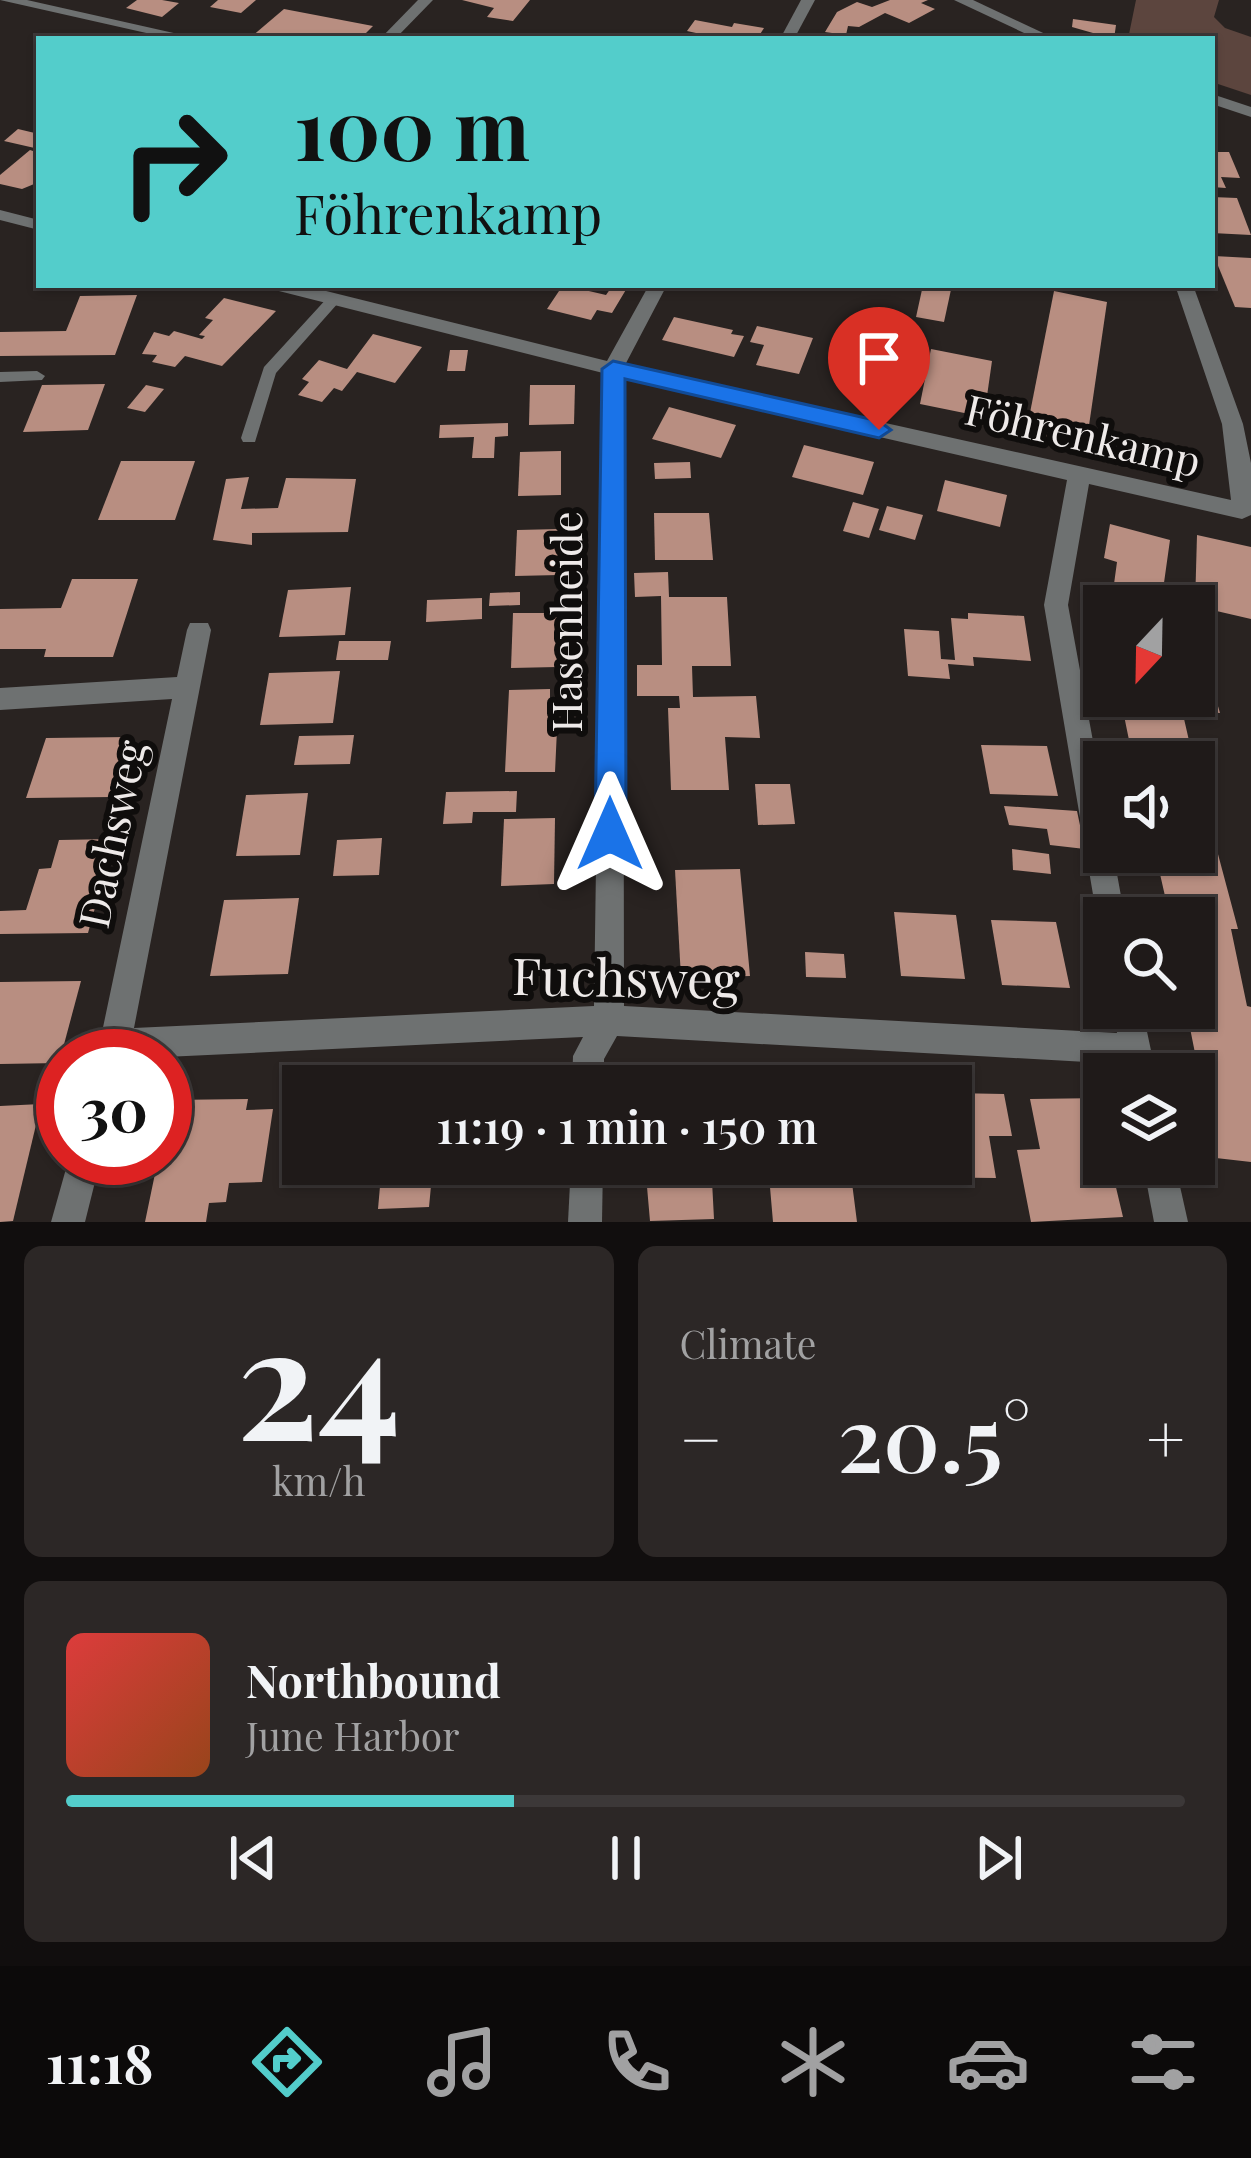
<!DOCTYPE html>
<html lang="en">
<head>
<meta charset="utf-8">
<style>
	:root { --surface:#1f1a19; --page:#2c2726; --text:#f1f3f6; --muted:#a1a1a2; --line:#3c3838; --accent:#53cdcb }
	body { margin:0; font-family:"Playfair Display",serif; background:var(--page); color:var(--text); height:100vh; display:flex; flex-direction:column; font-size:45px; white-space:nowrap }
	* { box-sizing:border-box; margin:0 }
	p { font-size:39px; color:var(--muted) }
	.icon { flex:none; width:66px; height:66px; fill:none; stroke:currentColor; stroke-width:2; stroke-linecap:round; stroke-linejoin:round }
	.map { position:relative; height:1222px; overflow:hidden }
	.sheet { display:flex; flex-direction:column; gap:24px; padding:24px; background:#110e0e; flex:1 }
	.sheet>* { flex:none }
	.banner { position:absolute; left:36px; top:36px; width:1179px; height:252px; border-radius:0px; box-shadow:0 3px 9px #0004,0 0 0 3px var(--line); background:#53cdcb; color:#111; overflow:hidden }
	.needle { width:78px; rotate:202deg }
	.tools { position:absolute; left:1083px; top:585px; display:grid; gap:24px }
	.tools a { display:grid; place-items:center; width:132px; height:132px; border-radius:0px; background:var(--surface); box-shadow:0 3px 9px #0004,0 0 0 3px var(--line); font-size:60px }
	.speed { position:absolute; left:36px; top:1029px; display:flex; gap:24px; font-size:60px; font-weight:700; text-align:center }
	.speed>* { display:grid; place-content:center; width:156px; height:156px; border-radius:50%; background:var(--surface); box-shadow:0 3px 9px #0004,0 0 0 3px var(--line); line-height:1 }
	.speed .limit { border:18px solid #d22; background:#fff; color:#111 }
	.pin { position:absolute; display:grid; place-items:center; width:102px; height:102px; color:#fff; margin:-123px -51px; border-radius:50% 50% 50% 0; rotate:-45deg; box-shadow:0 0 12px #0007 }
	.pin .icon { rotate:45deg }
	.me { position:absolute; width:132px; margin:-66px; rotate:0deg; stroke-linejoin:round; filter:drop-shadow(0 0 9px #0008) }
	.turn { display:flex; align-items:center; gap:42px; height:252px; padding:0 60px; font-size:54px }
	.turn .icon { width:156px; height:156px; stroke-width:2.5 }
	.turn b { display:block; font-size:84px; line-height:102px }
	.big { font-size:90px; font-weight:600; line-height:1.1 }
	.sheet .tile { flex:1; display:flex; flex-direction:column; justify-content:center; gap:18px; min-width:0; padding:0 42px; border-radius:18px; background:var(--page) }
	.sheet .dial { align-items:center; gap:0 }
	.dial b { font-size:156px; line-height:1 }
	.song { display:flex; align-items:center; gap:36px }
	.cover { width:144px; height:144px; border-radius:18px; background:linear-gradient(135deg,hsl(0 70% 55%),hsl(20 70% 35%)) }
	.played { height:12px; border-radius:6px; background:linear-gradient(90deg,var(--accent) 40%,var(--line) 40%) }
	.keys { display:flex; justify-content:space-around; direction:ltr }
	.heat { display:flex; justify-content:space-between; align-items:center; font-size:66px; direction:ltr }
	.sheet .tiles { flex:1; display:grid; gap:24px; grid-template-columns:1fr 1fr }
	.tile:last-child { grid-column:span 2 }
	.trip { position:absolute; left:282px; top:1065px; width:690px; height:120px; border-radius:0px; background:var(--surface); box-shadow:0 3px 9px #0004,0 0 0 3px var(--line); font-weight:600; line-height:120px; text-align:center }
	.tabs { display:flex; height:192px; justify-content:space-around; align-items:center; background:#0c0a0a; color:var(--muted) }
	.tabs .icon { width:84px; height:84px }
	.tabs .on { color:var(--accent) }
	.tabs b { font-size:54px; color:var(--text) }
	.map>svg:first-child { display:block }
	.green { fill:#5c453e }
	.building { fill:#b88e81 }
	.lines { fill:none; stroke-linecap:round; stroke-linejoin:round }
	.lane { fill:#6e7171; fill-rule:evenodd }
	.street { fill:#6e7171; fill-rule:evenodd }
	.route { fill:#1a73e8; stroke:#114b97; stroke-width:3 }
	.labels { text-anchor:middle; stroke-width:12; stroke-linejoin:round; paint-order:stroke }
	.street-label { font-size:42px; fill:#eeeae9; stroke:#0f0d0c }
	.near-street-label { font-size:51px; fill:#eeeae9; stroke:#0f0d0c }
</style>
</head>
<body>
<div class="map">
<svg width="1251" height="1222" viewBox="0 0 1251 1222">
	<rect width="100%" height="100%" fill="#292321"/>
	<!-- green -->
	<polygon class="green" points="1136,0 1219,0 1214,17 1225,28 1251,37 1251,95 1212,82 1212,39 1128,39"/>
	<!-- building -->
	<g class="building">
		<polygon points="137,0 162,0 179,3 162,17 126,8"/>
		<polygon points="218,0 256,0 241,13 210,7"/>
		<polygon points="462,0 530,0 513,21 487,17 494,8"/>
		<polygon points="890,0 928,0 921,3 935,9 909,23 885,13 859,27 848,26 846,35 825,32 837,12 857,2 872,7"/>
		<polygon points="284,9 373,26 361,38 251,37"/>
		<polygon points="1073,19 1116,25 1114,39 1072,27"/>
		<polygon points="695,20 732,27 734,23 764,28 757,39 723,39 687,31"/>
		<polygon points="18,129 39,134 39,149 4,141"/>
		<polygon points="30,150 39,153 39,182 22,189 0,184 0,175"/>
		<polygon points="1212,152 1229,152 1240,178 1221,177 1226,188 1212,187"/>
		<polygon points="1212,197 1237,198 1251,235 1212,233"/>
		<polygon points="1214,256 1251,258 1251,308 1235,307"/>
		<polygon points="563,285 606,295 613,285 627,288 612,313 597,310 591,320 547,309"/>
		<polygon points="923,285 952,285 944,322 916,317"/>
		<polygon points="1054,291 1107,302 1086,446 1026,433"/>
		<polygon points="137,295 115,355 0,356 0,332 66,331 80,296"/>
		<polygon points="224,298 276,311 222,366 185,356 175,367 152,362 157,355 142,354 154,332 169,336 174,331 202,339 205,336 199,335 213,320 205,318"/>
		<polygon points="674,317 733,330 731,334 744,336 734,357 662,340"/>
		<polygon points="757,326 813,338 799,374 756,365 764,345 750,342"/>
		<polygon points="373,334 422,347 395,383 357,372 342,391 334,388 322,402 298,395 309,382 302,379 319,360 347,369"/>
		<polygon points="896,339 917,343 906,380 893,377 888,393 836,381 845,354 888,364"/>
		<polygon points="931,349 992,361 984,417 920,404"/>
		<polygon points="450,350 468,350 465,371 447,371"/>
		<polygon points="105,384 88,430 23,432 42,385"/>
		<polygon points="146,385 164,389 145,412 127,408"/>
		<polygon points="530,385 575,385 574,424 529,425"/>
		<polygon points="669,407 736,425 721,458 652,439"/>
		<polygon points="508,423 508,436 495,437 494,458 472,458 474,437 439,438 440,425"/>
		<polygon points="804,445 874,462 863,495 792,477"/>
		<polygon points="561,451 561,495 518,496 520,452"/>
		<polygon points="121,461 195,461 175,520 98,520"/>
		<polygon points="690,462 691,478 655,479 654,463"/>
		<polygon points="249,477 241,509 278,508 286,478 356,479 348,532 252,533 252,545 213,540 226,479"/>
		<polygon points="945,480 1007,495 1000,527 937,511"/>
		<polygon points="853,502 879,509 869,538 843,531"/>
		<polygon points="887,506 923,515 915,540 879,530"/>
		<polygon points="654,513 709,513 713,560 655,560"/>
		<polygon points="1110,524 1170,540 1162,597 1114,584 1117,562 1104,558"/>
		<polygon points="560,529 559,575 515,576 517,530"/>
		<polygon points="1197,535 1251,547 1251,619 1195,606"/>
		<polygon points="668,572 669,597 727,597 731,666 692,666 693,697 756,696 760,738 725,737 729,790 671,790 668,708 680,708 679,696 637,696 637,665 662,665 661,596 635,597 634,573"/>
		<polygon points="72,579 138,579 113,657 44,657 46,649 0,649 0,609 61,608"/>
		<polygon points="351,587 345,635 279,637 288,590"/>
		<polygon points="520,592 520,605 489,606 490,593"/>
		<polygon points="482,598 482,619 426,622 427,600"/>
		<polygon points="513,613 557,613 557,667 511,668"/>
		<polygon points="968,613 1024,616 1031,661 973,657 974,666 948,664 950,679 908,676 904,629 939,631 941,659 955,660 951,618 968,619"/>
		<polygon points="339,641 391,641 388,660 336,660"/>
		<polygon points="340,671 333,723 260,725 269,673"/>
		<polygon points="1194,688 1213,689 1220,713 1182,710 1190,745 1129,740 1120,696 1194,696"/>
		<polygon points="550,689 550,707 558,708 555,772 505,772 509,690"/>
		<polygon points="354,735 350,764 294,765 299,736"/>
		<polygon points="129,737 112,797 26,798 46,738"/>
		<polygon points="981,745 1047,746 1058,796 990,794"/>
		<polygon points="755,784 790,784 795,824 758,825"/>
		<polygon points="517,791 516,812 473,812 472,823 443,824 446,792"/>
		<polygon points="308,793 300,855 236,856 246,795"/>
		<polygon points="1194,798 1203,798 1238,929 1231,929 1247,1006 1251,1007 1251,1162 1216,1158 1186,1008 1194,1008 1197,1002 1194,918 1170,918 1155,852 1194,852"/>
		<polygon points="1004,806 1077,811 1085,849 1050,845 1047,829 1009,825"/>
		<polygon points="555,818 554,884 501,886 504,819"/>
		<polygon points="382,838 379,875 333,876 337,840"/>
		<polygon points="114,839 88,933 0,934 0,911 26,910 39,869 51,868 59,840"/>
		<polygon points="1012,849 1049,854 1051,874 1013,870"/>
		<polygon points="740,869 750,976 681,978 675,870"/>
		<polygon points="299,898 288,974 210,976 224,900"/>
		<polygon points="894,912 956,915 965,979 901,976"/>
		<polygon points="991,920 1056,922 1070,988 1002,985"/>
		<polygon points="805,952 844,954 846,978 806,977"/>
		<polygon points="81,981 59,1063 0,1064 0,982"/>
		<polygon points="951,1093 1004,1094 1012,1136 989,1136 996,1178 908,1177 906,1164 951,1164"/>
		<polygon points="1104,1098 1104,1164 1121,1164 1125,1180 1114,1179 1123,1217 1031,1222 1017,1150 1040,1149 1030,1099"/>
		<polygon points="248,1099 246,1110 273,1109 262,1182 229,1183 226,1202 209,1203 206,1222 145,1222 157,1164 140,1164 142,1158 165,1158 170,1100"/>
		<polygon points="41,1104 13,1221 0,1222 0,1106"/>
		<polygon points="451,1164 544,1164 543,1172 450,1173"/>
		<polygon points="645,1164 721,1164 723,1181 712,1181 714,1219 650,1221"/>
		<polygon points="768,1164 858,1164 859,1174 851,1175 857,1222 773,1222"/>
		<polygon points="381,1175 432,1175 429,1207 378,1209"/>
	</g>
	<g class="lines">
		<!-- lane -->
		<g class="lane">
			<polygon points="334,294 341,299 339,302 276,373 255,442 243,442 241,438 264,367 329,296"/>
			<polygon points="37,371 45,376 42,380 0,382 0,372"/>
		</g>
		<!-- street -->
		<g class="street">
			<polygon points="0,0 27,0 187,36 173,39"/>
			<polygon points="418,0 433,0 395,39 380,39"/>
			<polygon points="801,0 815,0 794,39 780,39"/>
			<polygon points="954,0 973,0 1056,39 1037,39"/>
			<polygon points="1212,94 1251,107 1251,117 1212,104"/>
			<polygon points="0,210 39,220 39,230 0,220"/>
			<polygon points="269,285 302,285 607,361 649,285 667,285 625,365 1231,500 1222,424 1175,285 1193,285 1243,424 1251,463 1251,515 1242,519 1089,484 1068,605 1104,801 1104,852 1113,852 1125,918 1104,918 1104,929 1097,918 1044,605 1067,480 623,378 624,1006 1117,1033 1112,1008 1142,1008 1156,1074 1124,1074 1122,1064 617,1036 604,1059 604,1086 572,1086 573,1056 583,1037 165,1057 97,1056 172,699 0,710 0,688 177,677 187,630 190,623 208,623 211,630 134,1028 594,1006 603,373 271,289"/>
			<polygon points="69,1158 101,1158 85,1222 51,1222"/>
			<polygon points="571,1164 603,1164 602,1222 568,1222"/>
			<polygon points="1143,1164 1175,1164 1188,1222 1154,1222"/>
		</g>
	</g>
	<!-- route -->
	<polygon class="route" points="613,361 879,421 891,430 879,438 625,379 626,834 621,844 610,848 599,844 595,834 602,369"/>
	<g class="labels">
		<!-- street labels -->
		<g class="street-label">
			<text transform="translate(1083 436) rotate(13)" y="15">Föhrenkamp</text>
			<text transform="translate(567 622) rotate(-90)" y="15">Hasenheide</text>
			<text transform="translate(113 834) rotate(-78)" y="15">Dachsweg</text>
		</g>
		<!-- near-street labels -->
		<g class="near-street-label">
			<text transform="translate(626 979) rotate(1)" y="18">Fuchsweg</text>
		</g>
	</g>
</svg>
<div class="tools">
<a><svg class="needle" viewBox="-14 -14 28 28"><path d="M0-13l5 13h-10z" fill="#e53935"/><path d="M0 13l5-13h-10z" fill="#a1a1a2"/></svg></a>
<a><svg class="icon" aria-label="sound" viewBox="0 0 24 24"><path d="M4 9h4l5-4v14l-5-4H4zM17 9q2 3 0 6"/></svg></a>
<a><svg class="icon" aria-label="search" viewBox="0 0 24 24"><circle cx="10" cy="10" r="6"/><path d="M15 15l6 6"/></svg></a>
<a><svg class="icon" aria-label="layers" viewBox="0 0 24 24"><path d="M12 4l9 5-9 5-9-5zM3 14l9 5 9-5"/></svg></a>
</div>
<div class="speed"><div class="limit">30</div></div>
<div class="pin" style="left:879px;top:430px;background:#d93025"><svg class="icon" aria-label="arrive" viewBox="0 0 24 24"><path d="M6 21V4h12l-3 4 3 4H6"/></svg></div>
<svg class="me" style="left:610px;top:834px" viewBox="-20 -20 40 40"><path d="M0-17L14 15 0 8-14 15z" fill="#1a73e8" stroke="#fff" stroke-width="4"/></svg>
<div class="trip">11:19 · 1 min · 150 m</div>
<div class="banner">
<div class="turn"><svg class="icon" aria-label="right" viewBox="0 0 24 24"><path d="M7 20v-9h11M14 6l5 5-5 5"/></svg><div><b>100 m</b>Föhrenkamp</div></div>
</div>
</div>
<section class="sheet">
<div class="tiles">
<div class="tile dial"><b>24</b><p>km/h</p></div>
<div class="tile"><p>Climate</p>
<div class="heat"><a>−</a><b class="big">20.5°</b><a>+</a></div>
</div>
<div class="tile">
<div class="song"><i class="cover"></i><div><b>Northbound</b><p>June Harbor</p></div></div>
<div class="played"></div>
<div class="keys"><svg class="icon" aria-label="previous" viewBox="0 0 24 24"><path d="M18 5L8 12l10 7zM5 5v14"/></svg><svg class="icon" aria-label="pause" viewBox="0 0 24 24"><path d="M8 5v14M16 5v14"/></svg><svg class="icon" aria-label="next" viewBox="0 0 24 24"><path d="M6 5l10 7-10 7zM19 5v14"/></svg></div>
</div>
</div>
</section>
<nav class="tabs">
<b>11:18</b>
<svg class="icon on" aria-label="directions" viewBox="0 0 24 24"><path d="M12 3l9 9-9 9-9-9zM9 14v-3h6M13 9l2 2-2 2"/></svg>
<svg class="icon" aria-label="music" viewBox="0 0 24 24"><path d="M9 18V5l10-2v13"/><circle cx="6" cy="18" r="3"/><circle cx="16" cy="16" r="3"/></svg>
<svg class="icon" aria-label="phone" viewBox="0 0 24 24"><path d="M5 4h4l2 5-3 2q2 4 5 5l2-3 5 2v4C11 20 4 13 5 4z"/></svg>
<svg class="icon" aria-label="climate" viewBox="0 0 24 24"><path d="M12 3v18M4 7l16 10M4 17L20 7"/></svg>
<svg class="icon" aria-label="car" viewBox="0 0 24 24"><path d="M5 17H2v-5l4-1 3-4h7l3 4 3 1v5h-3M9 17h6M6 11h13"/><circle cx="7" cy="17" r="2"/><circle cx="17" cy="17" r="2"/></svg>
<svg class="icon" aria-label="filters" viewBox="0 0 24 24"><path d="M4 7h16M4 17h16"/><circle cx="9" cy="7" r="2"/><circle cx="15" cy="17" r="2"/></svg>
</nav>
</body>
</html>
